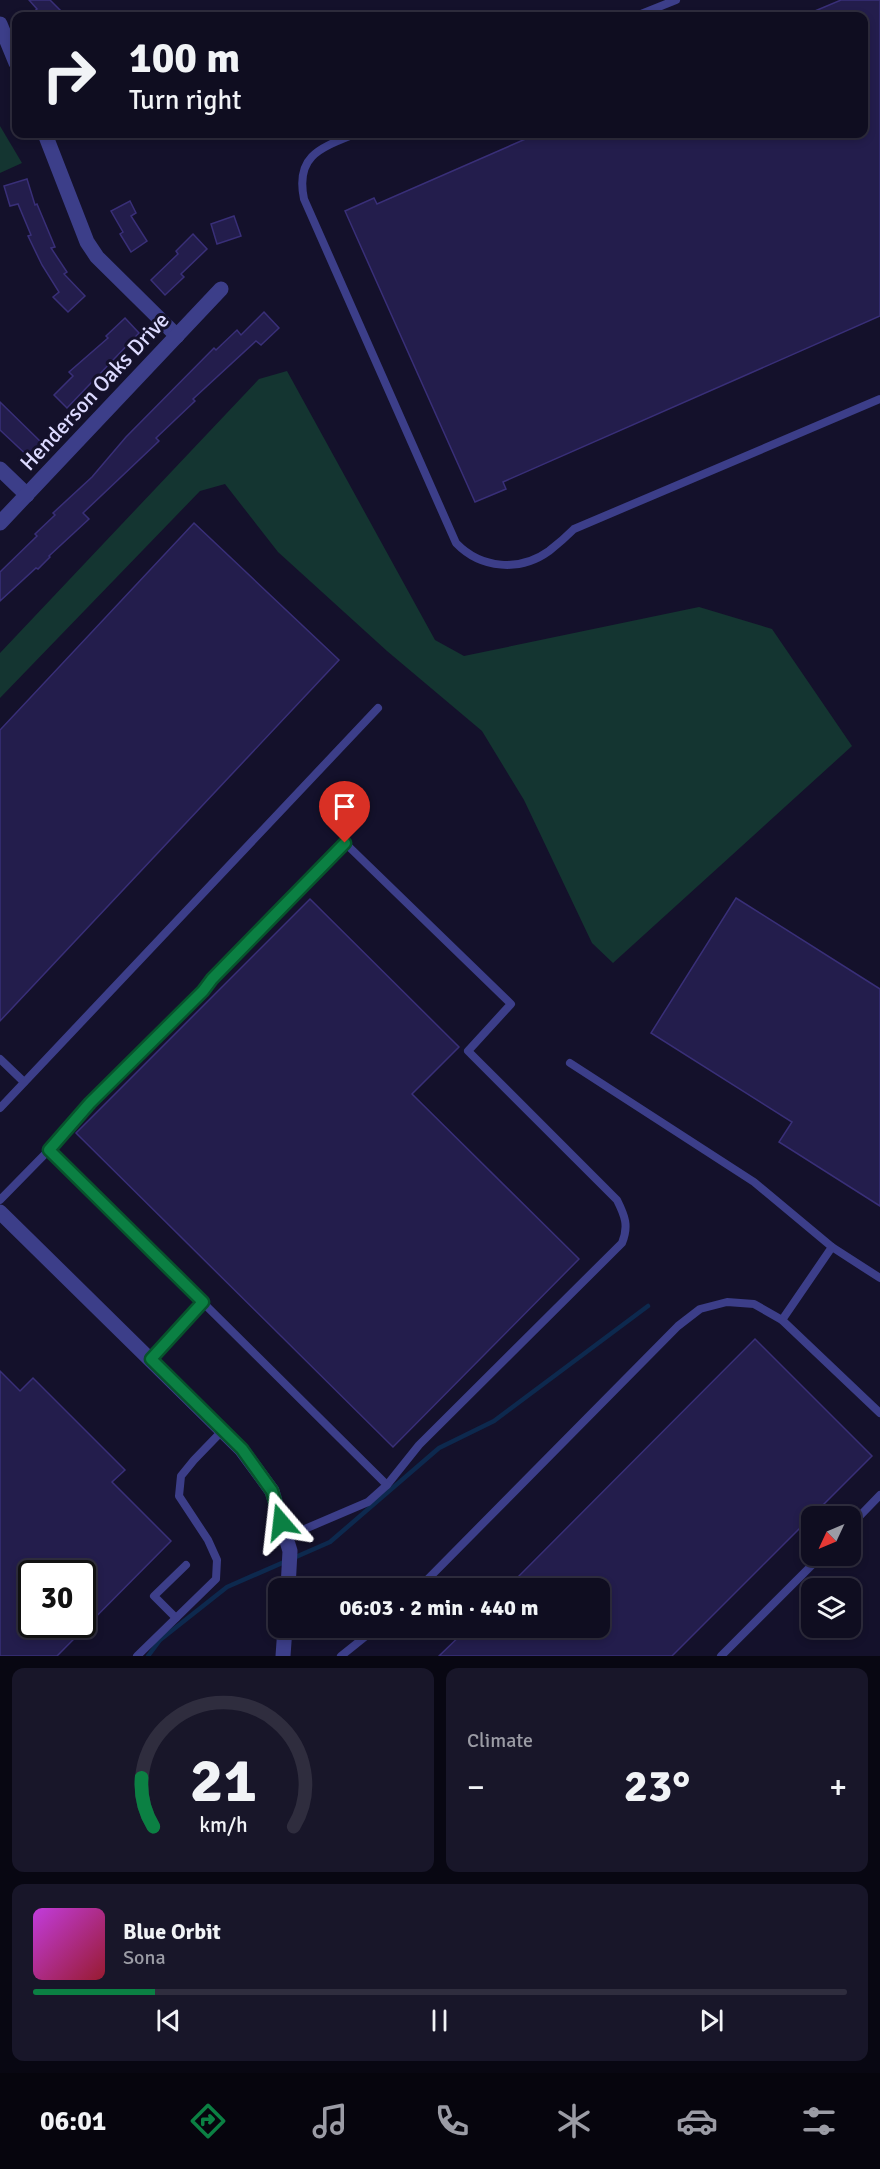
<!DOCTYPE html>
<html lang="en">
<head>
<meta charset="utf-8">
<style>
	:root { --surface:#0f0d20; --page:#181629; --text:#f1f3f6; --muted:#9b9ca5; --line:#2f2d3e; --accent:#0b8043 }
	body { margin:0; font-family:Signika,sans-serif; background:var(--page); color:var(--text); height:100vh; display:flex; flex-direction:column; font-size:22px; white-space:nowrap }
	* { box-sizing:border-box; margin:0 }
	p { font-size:20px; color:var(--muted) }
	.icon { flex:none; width:33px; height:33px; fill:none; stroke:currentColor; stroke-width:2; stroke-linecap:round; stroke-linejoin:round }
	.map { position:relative; height:1656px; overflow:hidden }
	.sheet { display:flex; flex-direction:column; gap:12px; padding:12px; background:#080712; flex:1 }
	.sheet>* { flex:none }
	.guide { position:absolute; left:12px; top:12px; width:856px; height:126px; border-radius:12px; box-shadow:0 3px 9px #0003,0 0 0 2px var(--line); background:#0f0d20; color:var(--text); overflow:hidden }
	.needle { width:39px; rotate:226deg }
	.buttons { position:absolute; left:801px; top:1506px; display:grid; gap:12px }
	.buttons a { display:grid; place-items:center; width:60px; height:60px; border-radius:12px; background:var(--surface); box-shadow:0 3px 9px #0003,0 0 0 2px var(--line); font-size:30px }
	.speed { position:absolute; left:18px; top:1560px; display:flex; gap:12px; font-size:30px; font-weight:700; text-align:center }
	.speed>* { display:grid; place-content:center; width:78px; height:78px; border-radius:50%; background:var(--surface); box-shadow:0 3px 9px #0003,0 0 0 2px var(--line); line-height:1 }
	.speed .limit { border:3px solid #111; border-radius:9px; background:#fff; color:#111 }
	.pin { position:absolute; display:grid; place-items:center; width:51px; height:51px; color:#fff; margin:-62px -26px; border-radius:50% 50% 50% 0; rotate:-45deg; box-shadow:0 0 6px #0007 }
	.pin .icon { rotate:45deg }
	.me { position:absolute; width:66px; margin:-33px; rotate:343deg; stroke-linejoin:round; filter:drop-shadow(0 0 4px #0008) }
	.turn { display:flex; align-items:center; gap:21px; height:126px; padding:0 18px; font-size:27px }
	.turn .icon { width:78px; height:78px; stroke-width:2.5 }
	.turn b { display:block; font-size:42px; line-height:51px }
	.big { font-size:45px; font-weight:700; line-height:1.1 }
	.sheet .card { flex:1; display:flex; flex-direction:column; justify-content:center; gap:9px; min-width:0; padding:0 21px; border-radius:12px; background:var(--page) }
	.sheet .dial { align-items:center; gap:0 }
	.dial svg { height:156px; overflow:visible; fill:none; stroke:var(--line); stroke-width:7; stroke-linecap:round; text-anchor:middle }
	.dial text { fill:var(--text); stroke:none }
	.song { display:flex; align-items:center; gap:18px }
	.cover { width:72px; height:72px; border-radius:9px; background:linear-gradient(135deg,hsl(290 70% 55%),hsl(350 70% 35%)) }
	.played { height:6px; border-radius:3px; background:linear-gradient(90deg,var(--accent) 15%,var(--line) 15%) }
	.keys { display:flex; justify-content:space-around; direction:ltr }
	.heat { display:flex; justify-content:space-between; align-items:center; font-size:33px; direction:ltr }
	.sheet .tiles { flex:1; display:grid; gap:12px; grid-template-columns:1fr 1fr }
	.card:last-child { grid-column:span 2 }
	.trip { position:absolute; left:268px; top:1578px; width:342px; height:60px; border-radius:12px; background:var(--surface); box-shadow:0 3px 9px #0003,0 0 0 2px var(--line); font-weight:700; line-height:60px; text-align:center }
	.dock { display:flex; height:96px; justify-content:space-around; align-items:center; background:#06050d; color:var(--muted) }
	.dock .icon { width:42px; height:42px }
	.dock .current { color:var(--accent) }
	.dock b { font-size:27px; color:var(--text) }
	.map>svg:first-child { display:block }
	.green { fill:#143531 }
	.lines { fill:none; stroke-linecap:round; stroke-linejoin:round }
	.stream { stroke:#0d294e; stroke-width:4.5 }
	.building { fill:#231d4c; stroke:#392f78; stroke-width:1.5; fill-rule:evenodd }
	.lane { stroke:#3c3e89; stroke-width:8 }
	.street { stroke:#3c3e89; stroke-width:15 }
	.route-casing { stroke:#07532c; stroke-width:15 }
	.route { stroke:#0b8043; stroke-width:10 }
	.labels { text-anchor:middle; stroke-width:6; stroke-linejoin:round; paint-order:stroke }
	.street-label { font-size:22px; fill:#dcdaff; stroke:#14112b }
</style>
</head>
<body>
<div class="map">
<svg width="880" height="1656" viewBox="0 0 880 1656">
	<rect width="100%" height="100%" fill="#14112b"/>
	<!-- green -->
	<g class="green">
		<polygon points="0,126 22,163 0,173"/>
		<polygon points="287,371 435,640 464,656 699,607 772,629 852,746 613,963 592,943 524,800 482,731 387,651 278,552 225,484 200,491 0,698 0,653 259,379"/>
	</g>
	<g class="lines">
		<!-- stream -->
		<polyline class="stream" points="148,1656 160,1640 227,1587 330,1542 439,1448 494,1421 648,1306"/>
	</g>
	<!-- building -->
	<g class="building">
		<polygon points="29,0 50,0 66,16 29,16 37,9"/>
		<polygon points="841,0 880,0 880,316 503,482 506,489 475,502 345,211 374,198 377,204 537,134 864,134 864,16 803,16"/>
		<polygon points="27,179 35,205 37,204 55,247 51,248 67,272 64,274 85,296 68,312 53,297 59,292 42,265 28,236 31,235 18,204 10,206 4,186"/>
		<polygon points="130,201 136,213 131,216 147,241 131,252 120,234 123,232 111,211"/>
		<polygon points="234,216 241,236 217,244 211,224"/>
		<polygon points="193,234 207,249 181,274 184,277 165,295 151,280 178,254 176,251"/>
		<polygon points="264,312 279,328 261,345 256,341 193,399 195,401 156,438 159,441 83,513 89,519 49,556 50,557 38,569 36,568 0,601 0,572 37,536 35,534 55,515 53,513 92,477 126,437 214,348 216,350 237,330 241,335"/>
		<polygon points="125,318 139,333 67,408 54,395 73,376 69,372 108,338 106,336"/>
		<polygon points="0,402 46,447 32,460 0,430"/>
		<polygon points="194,523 339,660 0,1021 0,730"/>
		<polygon points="736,898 880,989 880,1206 779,1142 792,1122 651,1033"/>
		<polygon points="310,899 459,1047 412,1094 579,1259 393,1447 76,1133"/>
		<polygon points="755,1339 872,1456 672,1656 439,1656 468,1628 600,1628 600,1588 507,1588"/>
		<path d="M0,1371L20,1391L33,1378L125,1470L112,1482L171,1541L57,1656H0ZM32,1574H82V1624H32Z"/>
	</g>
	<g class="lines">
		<!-- lane -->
		<g class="lane">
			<polyline points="636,16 676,0"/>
			<path d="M355,134C320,148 295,156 304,199L456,543C481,569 520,572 549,551C558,544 566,537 574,529L880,399"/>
			<polyline points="0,1059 24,1082"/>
			<polyline points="570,1063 754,1182 832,1247"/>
			<polyline points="0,1108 378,708"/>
			<path d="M49,1150L90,1103L203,991L211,979L345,843L511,1004L468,1051L617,1200C625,1216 629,1226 622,1243L419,1445L387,1485"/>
			<polyline points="0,1200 49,1150 387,1485 368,1502 286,1537"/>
			<polyline points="782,1320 832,1247 880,1278"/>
			<polyline points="151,1359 203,1302"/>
			<polyline points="850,1526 880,1495"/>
			<polyline points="419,1588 678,1326 700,1309 727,1302 754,1304 782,1320 880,1413"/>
			<polyline points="176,1618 154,1596 186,1565"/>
			<polyline points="137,1656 216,1579 217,1560 208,1540 179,1496 181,1476 194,1460 223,1430"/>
			<polyline points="341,1656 376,1628"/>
			<polyline points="721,1656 821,1556"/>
		</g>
		<!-- street -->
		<g class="street">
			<polyline points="0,24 16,63"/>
			<polyline points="45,134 87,242 97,257 177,336"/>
			<polyline points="0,469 27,495"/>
			<polyline points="0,523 221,289"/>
			<polyline points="0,1212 242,1450 272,1491 290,1551 288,1588"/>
			<polyline points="283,1656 285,1628"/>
		</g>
	</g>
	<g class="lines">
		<!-- route casing -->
		<g class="route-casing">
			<polyline id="route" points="281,1522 272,1491 242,1449 151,1359 203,1302 49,1150 90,1103 203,991 212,979 345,843"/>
		</g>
		<!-- route -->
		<use href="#route" class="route"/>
	</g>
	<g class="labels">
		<!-- street labels -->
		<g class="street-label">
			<text transform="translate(94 391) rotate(-47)" y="8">Henderson Oaks Drive</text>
		</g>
	</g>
</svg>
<div class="buttons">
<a><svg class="needle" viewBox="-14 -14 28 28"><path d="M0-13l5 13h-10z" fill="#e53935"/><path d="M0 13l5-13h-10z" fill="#9b9ca5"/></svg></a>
<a><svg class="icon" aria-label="layers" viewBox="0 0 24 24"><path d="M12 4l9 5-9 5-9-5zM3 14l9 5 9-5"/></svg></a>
</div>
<div class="speed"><div class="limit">30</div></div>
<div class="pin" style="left:345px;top:843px;background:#d93025"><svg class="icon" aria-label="arrive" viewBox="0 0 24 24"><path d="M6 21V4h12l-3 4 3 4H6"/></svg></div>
<svg class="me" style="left:281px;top:1522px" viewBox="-20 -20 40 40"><path d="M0-17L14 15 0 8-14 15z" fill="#0b8043" stroke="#fff" stroke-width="4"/></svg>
<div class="trip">06:03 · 2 min · 440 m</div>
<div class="guide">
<div class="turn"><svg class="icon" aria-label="right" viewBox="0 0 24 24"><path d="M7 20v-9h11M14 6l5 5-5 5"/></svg><div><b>100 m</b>Turn right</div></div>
</div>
</div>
<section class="sheet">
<div class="tiles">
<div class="card dial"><svg viewBox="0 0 100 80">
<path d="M14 69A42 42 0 1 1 86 69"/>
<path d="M14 69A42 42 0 0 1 8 44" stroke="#0b8043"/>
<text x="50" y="56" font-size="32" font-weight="700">21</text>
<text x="50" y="72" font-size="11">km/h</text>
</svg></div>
<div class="card"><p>Climate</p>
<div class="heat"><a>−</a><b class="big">23°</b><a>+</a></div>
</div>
<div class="card">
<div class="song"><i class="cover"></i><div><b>Blue Orbit</b><p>Sona</p></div></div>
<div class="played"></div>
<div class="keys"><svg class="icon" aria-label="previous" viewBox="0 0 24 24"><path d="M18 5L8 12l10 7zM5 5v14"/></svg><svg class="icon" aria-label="pause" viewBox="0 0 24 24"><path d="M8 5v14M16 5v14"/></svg><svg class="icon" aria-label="next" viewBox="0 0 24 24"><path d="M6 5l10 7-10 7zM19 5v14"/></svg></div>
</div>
</div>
</section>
<nav class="dock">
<b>06:01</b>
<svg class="icon current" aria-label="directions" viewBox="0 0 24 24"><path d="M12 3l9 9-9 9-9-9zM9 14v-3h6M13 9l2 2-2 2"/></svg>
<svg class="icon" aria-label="music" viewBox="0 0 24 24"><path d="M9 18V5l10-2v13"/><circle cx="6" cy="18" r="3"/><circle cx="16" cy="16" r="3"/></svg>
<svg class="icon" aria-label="phone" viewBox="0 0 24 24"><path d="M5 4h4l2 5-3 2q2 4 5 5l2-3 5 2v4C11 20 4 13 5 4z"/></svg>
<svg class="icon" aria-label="climate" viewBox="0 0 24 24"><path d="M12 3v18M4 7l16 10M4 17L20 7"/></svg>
<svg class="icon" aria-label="car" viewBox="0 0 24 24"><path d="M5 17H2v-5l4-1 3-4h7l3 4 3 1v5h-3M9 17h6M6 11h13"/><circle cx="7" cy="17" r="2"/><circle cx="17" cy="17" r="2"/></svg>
<svg class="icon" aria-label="filters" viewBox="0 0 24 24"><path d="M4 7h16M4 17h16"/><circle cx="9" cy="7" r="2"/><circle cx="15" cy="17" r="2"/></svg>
</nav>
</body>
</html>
